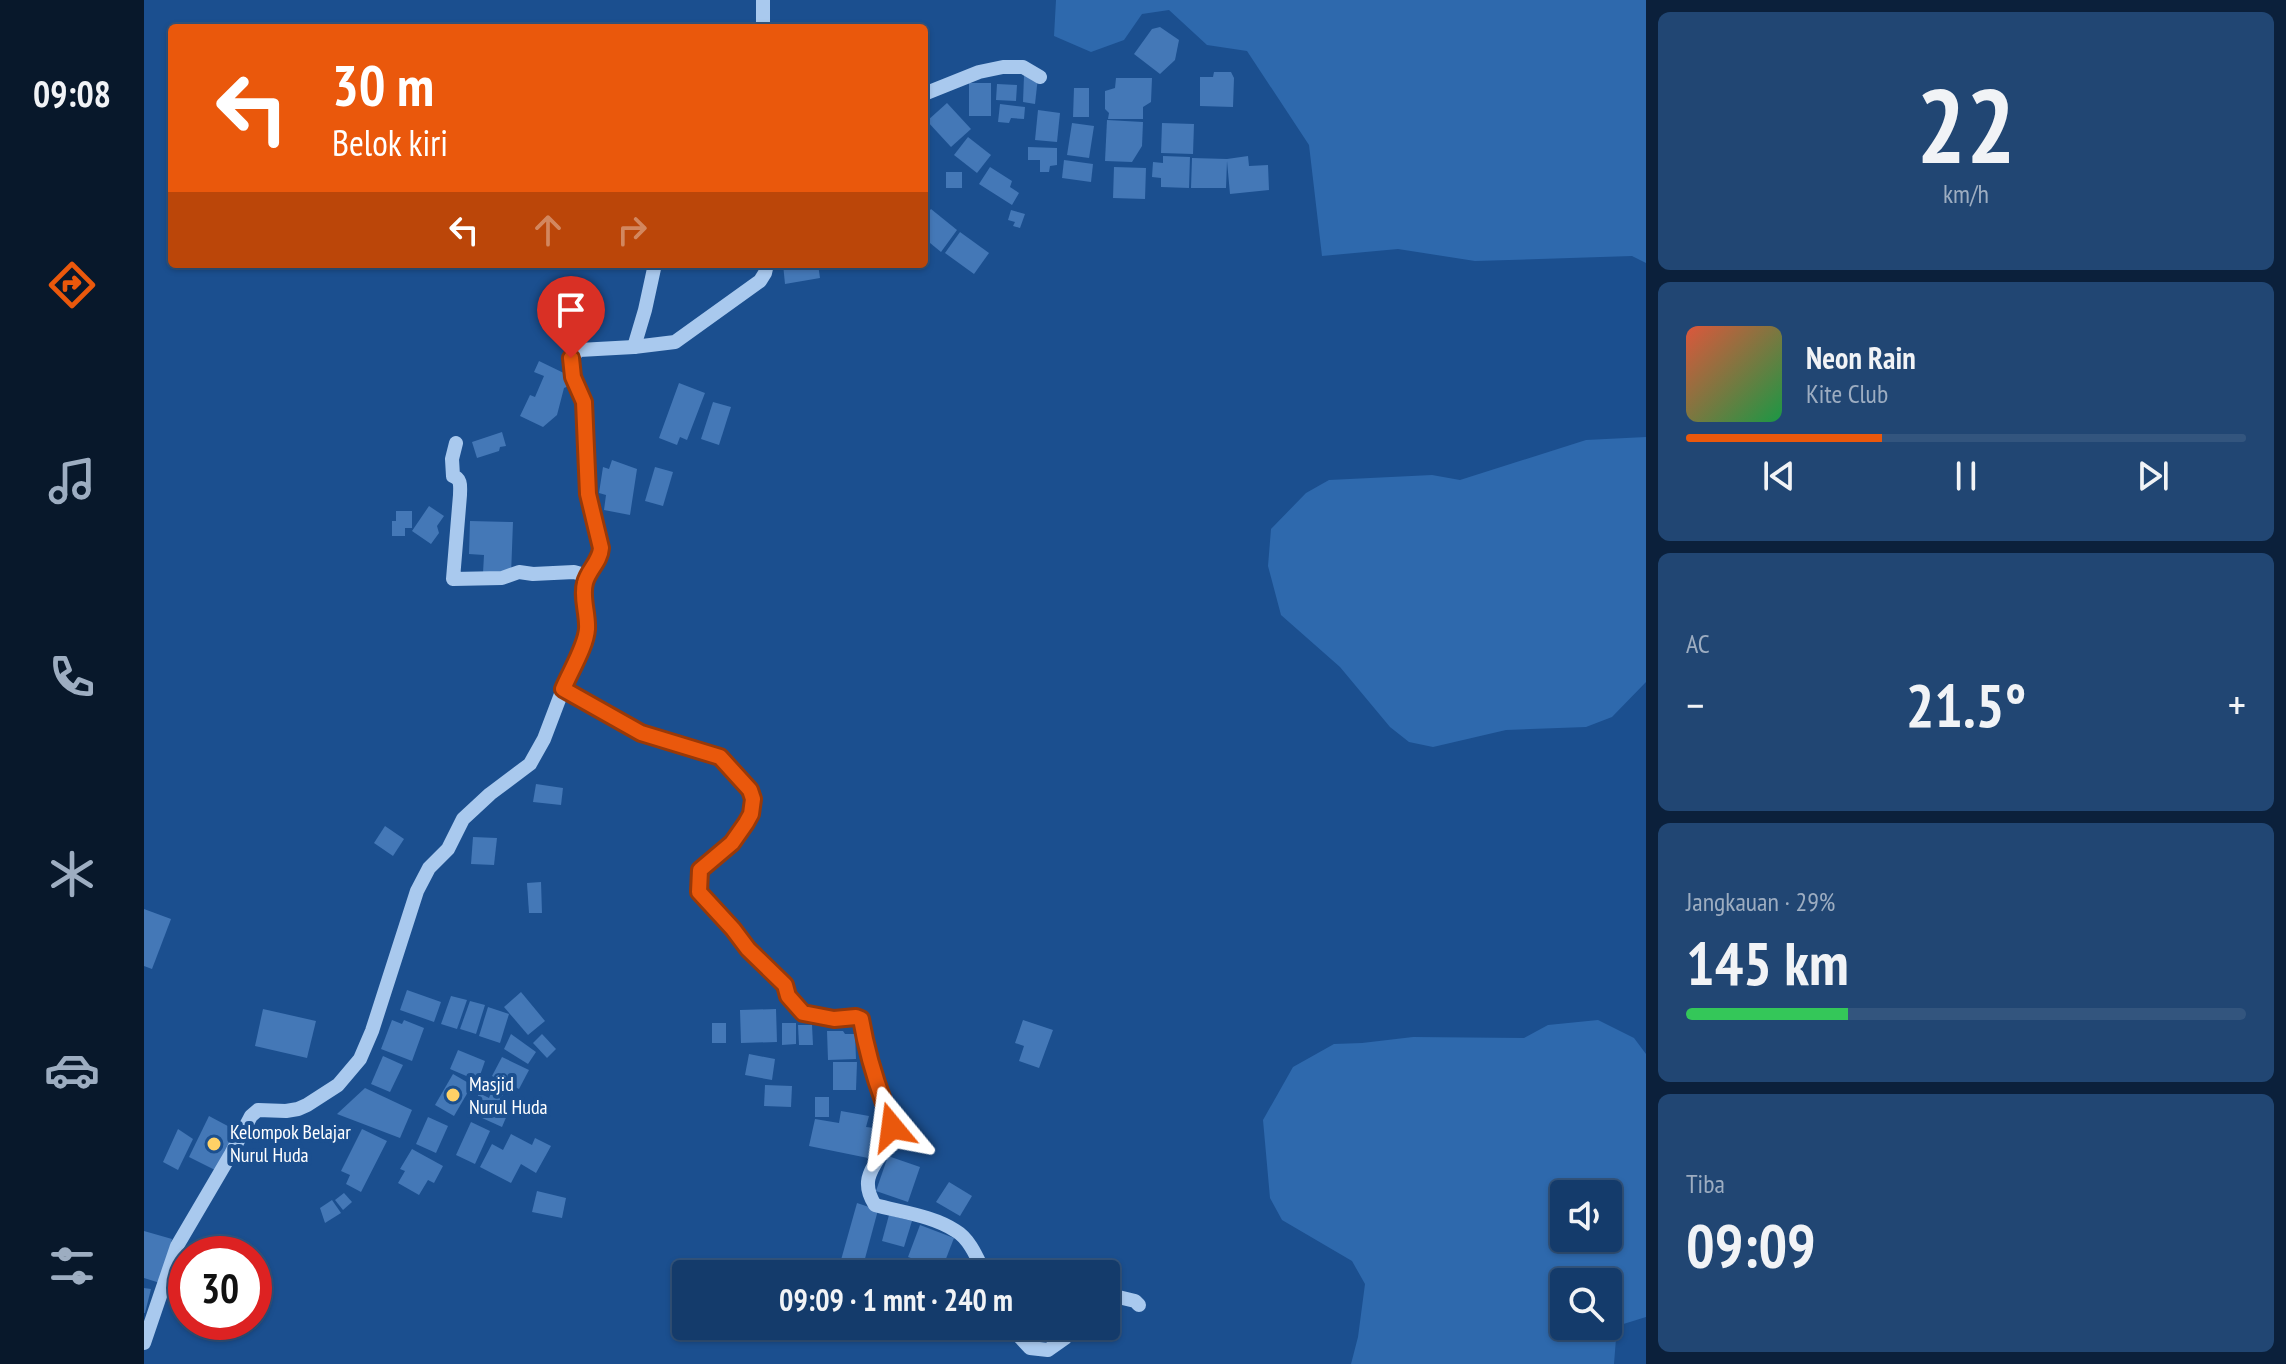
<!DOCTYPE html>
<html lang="id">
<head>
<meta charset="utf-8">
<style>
	:root { --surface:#143b6b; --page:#214673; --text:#f1f3f6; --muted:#9dadc1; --line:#33557e; --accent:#ea580c }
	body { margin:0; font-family:"PT Sans Narrow",sans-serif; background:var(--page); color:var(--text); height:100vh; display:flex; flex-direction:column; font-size:30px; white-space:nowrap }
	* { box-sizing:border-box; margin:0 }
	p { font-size:26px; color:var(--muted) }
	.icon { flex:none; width:44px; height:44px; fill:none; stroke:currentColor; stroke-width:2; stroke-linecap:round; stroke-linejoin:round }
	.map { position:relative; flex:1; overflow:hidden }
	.side { display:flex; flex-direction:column; gap:12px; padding:12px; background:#0b203b; width:640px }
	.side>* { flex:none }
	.guide { position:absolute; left:24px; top:24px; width:760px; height:244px; border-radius:8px; box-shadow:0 2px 6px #0004,0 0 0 2px var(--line); background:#ea580c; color:#fff; overflow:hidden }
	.tools { position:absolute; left:1406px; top:1180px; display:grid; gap:16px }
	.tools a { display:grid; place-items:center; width:72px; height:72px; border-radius:8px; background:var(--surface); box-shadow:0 2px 6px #0004,0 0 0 2px var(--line); font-size:40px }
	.speed { position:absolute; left:24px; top:1236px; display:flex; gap:16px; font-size:40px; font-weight:700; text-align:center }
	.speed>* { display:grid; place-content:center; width:104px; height:104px; border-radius:50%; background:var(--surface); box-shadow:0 2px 6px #0004,0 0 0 2px var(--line); line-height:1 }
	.speed .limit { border:12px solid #d22; background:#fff; color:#111 }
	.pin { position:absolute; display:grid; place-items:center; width:68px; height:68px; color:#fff; margin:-82px -34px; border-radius:50% 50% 50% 0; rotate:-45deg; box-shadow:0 0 8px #0007 }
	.pin .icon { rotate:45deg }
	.me { position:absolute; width:88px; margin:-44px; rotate:344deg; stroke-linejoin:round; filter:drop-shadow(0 0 6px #0008) }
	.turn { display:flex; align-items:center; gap:28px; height:168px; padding:0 32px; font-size:36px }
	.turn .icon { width:104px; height:104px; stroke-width:2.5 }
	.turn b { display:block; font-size:56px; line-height:68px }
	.lanes { display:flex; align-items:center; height:76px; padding:0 32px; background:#0003; justify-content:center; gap:40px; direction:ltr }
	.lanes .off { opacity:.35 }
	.big { font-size:60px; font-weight:800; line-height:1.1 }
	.side .widget { flex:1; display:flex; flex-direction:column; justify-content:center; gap:12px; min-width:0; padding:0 28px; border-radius:12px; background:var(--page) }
	.side .dial { align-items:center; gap:0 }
	.dial b { font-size:104px; line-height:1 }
	.song { display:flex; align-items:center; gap:24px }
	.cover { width:96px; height:96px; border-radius:12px; background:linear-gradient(135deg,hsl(10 70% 55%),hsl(140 70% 35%)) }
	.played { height:8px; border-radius:4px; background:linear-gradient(90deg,var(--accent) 35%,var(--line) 35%) }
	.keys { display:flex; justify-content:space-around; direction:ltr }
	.heat { display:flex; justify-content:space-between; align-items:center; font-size:44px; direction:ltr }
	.charge { height:12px; border-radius:6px; background:linear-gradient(90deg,#34c759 29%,var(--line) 0) }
	.trip { position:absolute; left:528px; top:1260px; width:448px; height:80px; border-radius:8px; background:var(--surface); box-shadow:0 2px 6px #0004,0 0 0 2px var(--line); font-weight:800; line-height:80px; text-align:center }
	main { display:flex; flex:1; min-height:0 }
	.tabs { display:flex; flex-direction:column; width:144px; justify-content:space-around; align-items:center; background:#08182b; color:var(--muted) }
	.tabs .icon { width:56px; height:56px }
	.tabs .active { color:var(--accent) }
	.tabs b { font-size:36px; color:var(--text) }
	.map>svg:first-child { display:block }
	.green { fill:#2e69ad; fill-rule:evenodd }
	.building { fill:#4478b7 }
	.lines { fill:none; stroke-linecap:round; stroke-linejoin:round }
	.minor { stroke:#a9c9ee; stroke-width:14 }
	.route-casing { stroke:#983908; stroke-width:20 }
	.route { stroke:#ea580c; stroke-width:14 }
	.poi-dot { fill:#ffd166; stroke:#1b4f8f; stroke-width:3 }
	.labels { text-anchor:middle; stroke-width:8; stroke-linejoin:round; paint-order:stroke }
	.poi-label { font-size:20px; fill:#fff; stroke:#1b4f8f; text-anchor:start }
</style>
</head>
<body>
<main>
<nav class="tabs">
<b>09:08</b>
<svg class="icon active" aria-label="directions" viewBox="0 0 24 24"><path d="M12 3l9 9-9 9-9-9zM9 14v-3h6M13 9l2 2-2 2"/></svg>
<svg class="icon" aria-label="music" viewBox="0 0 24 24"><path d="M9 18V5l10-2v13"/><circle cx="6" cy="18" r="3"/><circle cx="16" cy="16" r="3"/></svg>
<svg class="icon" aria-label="phone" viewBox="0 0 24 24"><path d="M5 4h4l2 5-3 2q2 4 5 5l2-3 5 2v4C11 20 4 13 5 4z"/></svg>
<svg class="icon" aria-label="climate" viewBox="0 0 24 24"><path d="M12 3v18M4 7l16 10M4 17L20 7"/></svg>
<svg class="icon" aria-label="car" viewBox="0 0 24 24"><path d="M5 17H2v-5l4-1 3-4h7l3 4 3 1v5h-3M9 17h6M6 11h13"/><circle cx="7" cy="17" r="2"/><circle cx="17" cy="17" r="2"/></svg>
<svg class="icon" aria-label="filters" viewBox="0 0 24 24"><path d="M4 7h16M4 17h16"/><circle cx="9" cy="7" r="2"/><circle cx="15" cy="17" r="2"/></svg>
</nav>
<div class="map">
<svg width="1502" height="1364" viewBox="0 0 1502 1364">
	<rect width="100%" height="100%" fill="#1b4f8f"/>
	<!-- green -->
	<g class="green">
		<polygon points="912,0 1502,0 1502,263 1488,256 1331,261 1254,249 1178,256 1165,145 1103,51 1063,45 1025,10 998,14 980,40 947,52 910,36"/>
		<polygon points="1502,437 1502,682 1468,717 1442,727 1362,730 1289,747 1265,742 1246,727 1196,667 1137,615 1124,566 1127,529 1162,493 1185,480 1288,475 1316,480 1442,440"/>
		<path d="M1454,1020L1490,1038L1502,1054V1317L1473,1326L1470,1364H1207L1214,1337L1221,1284L1208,1261L1138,1220L1126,1198L1119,1120L1149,1067L1190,1044L1218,1043L1269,1037L1380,1038L1404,1025ZM1420,1194H1464V1238H1420ZM1420,1282H1464V1326H1420Z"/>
	</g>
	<!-- building -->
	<g class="building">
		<polygon points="1016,27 1035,40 1031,60 1016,74 990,54 1008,29"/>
		<polygon points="1070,72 1087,72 1090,78 1089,107 1056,106 1056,77 1069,77"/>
		<polygon points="880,76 894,77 891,104 879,102"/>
		<polygon points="972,78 1008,78 1007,102 999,107 999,119 964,119 965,113 961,109 961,91 971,88"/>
		<rect x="825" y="83" width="22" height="33"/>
		<polygon points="853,84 873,85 872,101 852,100"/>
		<polygon points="930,88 945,88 945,117 929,117"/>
		<polygon points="803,103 827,129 807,147 783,121"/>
		<polygon points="856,104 881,107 880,119 867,118 865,123 854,122"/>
		<polygon points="894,110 916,113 913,142 891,140"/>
		<polygon points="963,120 999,122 998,146 988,162 961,161"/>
		<polygon points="928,123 950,126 945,158 923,155"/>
		<polygon points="1018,123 1050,124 1049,154 1017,153"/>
		<polygon points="824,137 847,155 833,173 810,155"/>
		<polygon points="884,147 913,148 913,165 906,166 905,172 896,172 896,160 884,160"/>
		<polygon points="1019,156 1046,157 1045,188 1017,187 1017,178 1008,177 1009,162 1019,163"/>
		<polygon points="1104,156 1105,166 1124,165 1125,190 1086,194 1083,161 1082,188 1047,188 1048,158 1083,159"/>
		<polygon points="920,160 949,164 947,182 918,178"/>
		<polygon points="846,167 868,181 866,187 875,193 868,205 835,184"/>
		<polygon points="970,167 1002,168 1001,199 969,198"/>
		<rect x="802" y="172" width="16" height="16"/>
		<polygon points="787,209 813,230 797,252 780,238 780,217"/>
		<polygon points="867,210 881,214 876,228 869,226 871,222 864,220"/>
		<polygon points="816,232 845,253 830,274 801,253"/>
		<polygon points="639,264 674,264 676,278 641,284"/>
		<polygon points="395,361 426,376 427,385 420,388 413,415 399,427 376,416 386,395 391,397 400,376 390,372"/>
		<polygon points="535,383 561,393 543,440 536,437 533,445 515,438"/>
		<polygon points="569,402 587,407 575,445 557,439"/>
		<polygon points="358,432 362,446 356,447 355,451 333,458 328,442"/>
		<polygon points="468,460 493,469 486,515 460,510 462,495 455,493 459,467 465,469"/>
		<polygon points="511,467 529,472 519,506 501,501"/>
		<polygon points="285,506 300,516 293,526 295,533 287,544 268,531"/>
		<polygon points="252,511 268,511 268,528 261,528 261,536 248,536 248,521 252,521"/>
		<polygon points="326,521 369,522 367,575 339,573 340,555 325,554"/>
		<polygon points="392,784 419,788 417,805 389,802"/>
		<polygon points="241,826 260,839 249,856 230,843"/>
		<polygon points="329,837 353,838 350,865 327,864"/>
		<polygon points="397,882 398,913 385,913 383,883"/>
		<polygon points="0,909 27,919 8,969 0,966"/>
		<polygon points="263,990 297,1002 290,1022 256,1010"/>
		<polygon points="377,992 401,1021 384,1035 360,1007"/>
		<polygon points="307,996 323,1000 313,1029 297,1024"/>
		<polygon points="326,1001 341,1005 332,1034 316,1029"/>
		<polygon points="344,1007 365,1014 356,1043 335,1036"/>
		<polygon points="119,1009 172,1021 163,1058 111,1046"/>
		<polygon points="632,1009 633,1042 597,1043 596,1010"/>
		<polygon points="248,1020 258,1024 260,1020 280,1028 268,1061 237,1049"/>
		<polygon points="879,1020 909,1030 895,1068 875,1061 880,1046 871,1043"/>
		<rect x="568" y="1023" width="14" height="20"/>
		<polygon points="638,1023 652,1023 652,1044 638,1045"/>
		<polygon points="654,1025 668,1025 669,1045 655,1045"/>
		<polygon points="683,1031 699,1031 701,1034 711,1034 712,1059 684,1060"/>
		<polygon points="367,1034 392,1052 384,1064 360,1049"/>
		<polygon points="398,1034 412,1049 403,1058 389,1043"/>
		<polygon points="314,1050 341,1061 334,1081 306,1069"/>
		<polygon points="605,1054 631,1059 628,1080 601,1075"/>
		<polygon points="239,1056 259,1065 246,1092 227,1084"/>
		<polygon points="358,1057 385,1070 375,1089 348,1076"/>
		<polygon points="689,1062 713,1062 712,1090 689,1090"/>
		<polygon points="309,1074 328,1085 310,1116 291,1105"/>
		<polygon points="621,1085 648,1086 647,1107 620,1106"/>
		<polygon points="221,1088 268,1110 256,1138 193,1114"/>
		<polygon points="349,1088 360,1092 356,1101 367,1106 358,1127 327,1113 335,1093 345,1098"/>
		<rect x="671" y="1097" width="14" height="20"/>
		<polygon points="697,1111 725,1116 722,1127 731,1128 724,1158 665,1146 671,1119 695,1123"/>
		<polygon points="65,1116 95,1132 75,1172 45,1157"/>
		<polygon points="284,1117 304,1126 292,1153 272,1144"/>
		<polygon points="327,1122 346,1131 331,1164 312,1155"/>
		<polygon points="34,1129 49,1139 34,1170 19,1162"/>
		<polygon points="218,1129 243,1141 217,1192 202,1184 206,1175 197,1171"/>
		<polygon points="367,1134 388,1145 391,1138 407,1146 392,1173 377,1164 367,1183 336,1167 348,1144 359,1150"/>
		<polygon points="268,1149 299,1166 290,1183 284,1180 275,1195 254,1183 261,1171 256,1169"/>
		<polygon points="744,1156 776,1167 764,1202 732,1191"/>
		<polygon points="805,1182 828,1196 816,1216 792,1202"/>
		<polygon points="393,1191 422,1198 418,1218 388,1212"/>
		<polygon points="200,1193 208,1202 199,1210 191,1200"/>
		<polygon points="188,1200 197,1213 181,1223 176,1208"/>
		<polygon points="713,1203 734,1210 719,1266 697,1260"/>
		<polygon points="745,1215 768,1221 760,1247 738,1241"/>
		<polygon points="776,1225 810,1238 798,1269 764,1257"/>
		<polygon points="0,1231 28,1239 16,1283 0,1278"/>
		<polygon points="0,1288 7,1289 1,1313 0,1313"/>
		<polygon points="835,1326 857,1326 844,1337"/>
	</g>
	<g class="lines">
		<!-- minor -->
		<g class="minor">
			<polyline points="619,28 619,0"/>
			<polyline points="780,94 835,72 859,67 879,67 896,77"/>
			<polyline points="490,347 501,310 511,264"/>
			<path d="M312,443L308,459L309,476C318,479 316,487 316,495L309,579L358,578L375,572L389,574L430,572L444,576"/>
			<path d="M419,689L508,738L576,757L606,790L609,795V805L602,823L588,843L556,870L555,892L589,929L604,949L641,985L644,996L659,1013L690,1019L712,1017L717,1019C720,1034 722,1049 727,1063C732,1079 748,1115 747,1129C745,1158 709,1171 731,1205C757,1212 790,1216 812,1231C826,1239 834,1260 841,1274"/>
			<polyline points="962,1294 991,1301 995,1305"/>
			<polyline points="870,1326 873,1334 886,1348 904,1350 921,1338 931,1326"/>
			<path d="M0,1343L33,1246L87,1154L107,1116L114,1110L142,1111L154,1109L163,1105L194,1085L216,1059L228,1031L273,891L285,868L304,849L319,819L346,794L386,764L400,739L419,689L441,639C445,621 437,602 440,585C443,571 456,562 457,548L444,494L440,402L429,377L427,358L435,350L490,347L531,342L616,281L621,273L623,264"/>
		</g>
	</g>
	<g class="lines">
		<!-- route casing -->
		<g class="route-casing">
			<path id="route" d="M427,358L429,377L440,402L444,494L457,548C456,562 444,570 441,583C437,597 444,614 443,629C442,646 426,672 419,689L497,733L576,757L606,790L609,799L607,814L602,823L588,843L556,870L555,892L589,929L604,949L641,985L644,996L659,1013L690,1019L712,1017L717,1019C722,1048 730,1076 740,1103C743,1112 747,1117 748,1127"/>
		</g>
		<!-- route -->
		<use href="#route" class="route"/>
	</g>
	<!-- markers -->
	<g class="poi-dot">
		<circle cx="309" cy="1095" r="8"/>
		<circle cx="70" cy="1144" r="8"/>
	</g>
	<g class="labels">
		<!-- poi labels -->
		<g class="poi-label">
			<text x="325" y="1091">Masjid<tspan x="325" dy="23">Nurul Huda</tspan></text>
			<text x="86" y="1139">Kelompok Belajar<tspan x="86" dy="23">Nurul Huda</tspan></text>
		</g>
	</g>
</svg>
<div class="tools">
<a><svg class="icon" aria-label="sound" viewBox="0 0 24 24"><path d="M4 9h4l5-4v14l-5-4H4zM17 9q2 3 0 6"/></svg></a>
<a><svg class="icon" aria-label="search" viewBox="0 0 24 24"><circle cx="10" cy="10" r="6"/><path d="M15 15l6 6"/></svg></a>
</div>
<div class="speed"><div class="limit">30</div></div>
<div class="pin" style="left:427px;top:358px;background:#d93025"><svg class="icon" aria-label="arrive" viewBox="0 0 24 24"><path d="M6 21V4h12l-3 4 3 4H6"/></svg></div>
<svg class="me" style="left:748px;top:1127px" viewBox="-20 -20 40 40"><path d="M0-17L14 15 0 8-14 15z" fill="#ea580c" stroke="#fff" stroke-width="4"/></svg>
<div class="trip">09:09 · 1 mnt · 240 m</div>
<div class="guide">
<div class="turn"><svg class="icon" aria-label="left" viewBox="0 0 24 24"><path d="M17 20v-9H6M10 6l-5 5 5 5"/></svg><div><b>30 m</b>Belok kiri</div></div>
<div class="lanes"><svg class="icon" aria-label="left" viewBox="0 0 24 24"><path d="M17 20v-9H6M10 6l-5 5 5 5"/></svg><svg class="icon off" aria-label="ahead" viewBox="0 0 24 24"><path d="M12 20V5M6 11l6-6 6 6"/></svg><svg class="icon off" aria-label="right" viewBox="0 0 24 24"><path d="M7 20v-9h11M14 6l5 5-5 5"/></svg></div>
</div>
</div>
<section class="side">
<div class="widget dial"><b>22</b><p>km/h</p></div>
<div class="widget">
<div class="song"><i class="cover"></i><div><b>Neon Rain</b><p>Kite Club</p></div></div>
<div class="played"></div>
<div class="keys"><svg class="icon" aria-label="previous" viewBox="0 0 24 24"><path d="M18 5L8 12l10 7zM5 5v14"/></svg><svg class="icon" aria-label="pause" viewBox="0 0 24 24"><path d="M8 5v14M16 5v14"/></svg><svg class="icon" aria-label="next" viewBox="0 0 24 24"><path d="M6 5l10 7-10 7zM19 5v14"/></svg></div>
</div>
<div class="widget"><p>AC</p>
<div class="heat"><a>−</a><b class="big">21.5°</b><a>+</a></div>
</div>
<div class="widget"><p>Jangkauan · 29%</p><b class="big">145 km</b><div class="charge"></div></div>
<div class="widget"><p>Tiba</p><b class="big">09:09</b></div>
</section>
</main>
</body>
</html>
